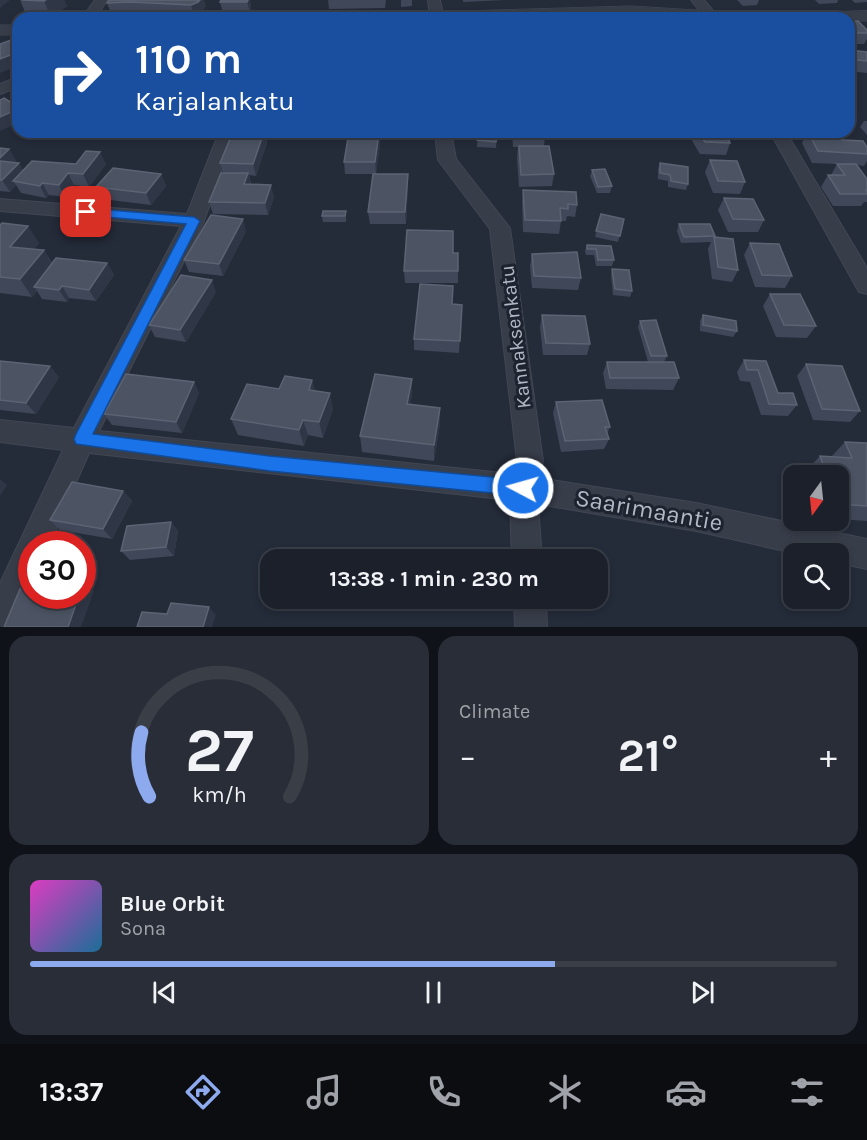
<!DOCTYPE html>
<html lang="en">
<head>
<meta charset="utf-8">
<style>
	:root { --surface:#1b202b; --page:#282d37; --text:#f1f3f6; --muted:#a0a3a9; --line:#393e47; --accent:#8eaaef }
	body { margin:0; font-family:Karla,sans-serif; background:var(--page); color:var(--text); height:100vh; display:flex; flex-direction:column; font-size:22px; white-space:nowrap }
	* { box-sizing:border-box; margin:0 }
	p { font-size:20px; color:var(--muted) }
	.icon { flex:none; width:33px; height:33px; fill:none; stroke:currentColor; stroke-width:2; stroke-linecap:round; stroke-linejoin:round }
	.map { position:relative; height:627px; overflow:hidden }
	.drawer { display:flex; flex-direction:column; gap:9px; padding:9px; background:#0f1218; flex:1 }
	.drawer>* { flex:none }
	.hud { position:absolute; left:12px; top:12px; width:843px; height:126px; border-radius:18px; box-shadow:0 3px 9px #0003,0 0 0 2px var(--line); background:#1a4fa0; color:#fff; overflow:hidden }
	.needle { width:39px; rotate:195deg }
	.controls { position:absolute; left:783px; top:465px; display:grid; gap:12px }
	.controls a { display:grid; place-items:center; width:66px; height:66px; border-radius:12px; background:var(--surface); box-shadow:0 3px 9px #0003,0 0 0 2px var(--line); font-size:30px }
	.speed { position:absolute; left:18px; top:531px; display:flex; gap:12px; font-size:30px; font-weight:700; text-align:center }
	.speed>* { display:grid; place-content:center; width:78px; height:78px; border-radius:50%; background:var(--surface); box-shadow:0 3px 9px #0003,0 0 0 2px var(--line); line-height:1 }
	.speed .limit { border:9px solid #d22; background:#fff; color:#111 }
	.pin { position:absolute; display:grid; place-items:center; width:51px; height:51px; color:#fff; margin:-26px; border-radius:12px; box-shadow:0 3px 9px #0006 }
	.me { position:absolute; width:66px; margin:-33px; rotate:276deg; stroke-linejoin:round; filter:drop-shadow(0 0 4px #0008) }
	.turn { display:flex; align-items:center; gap:21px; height:126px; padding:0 24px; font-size:27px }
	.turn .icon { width:78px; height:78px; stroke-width:2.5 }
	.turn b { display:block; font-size:42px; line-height:51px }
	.big { font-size:45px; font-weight:700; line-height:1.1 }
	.drawer .card { flex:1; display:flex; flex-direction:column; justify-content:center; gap:9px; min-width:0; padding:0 21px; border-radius:18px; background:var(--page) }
	.drawer .dial { align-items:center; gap:0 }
	.dial svg { height:156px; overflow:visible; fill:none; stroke:var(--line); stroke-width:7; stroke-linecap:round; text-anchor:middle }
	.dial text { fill:var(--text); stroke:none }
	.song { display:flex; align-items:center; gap:18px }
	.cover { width:72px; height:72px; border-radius:9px; background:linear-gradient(135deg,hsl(310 70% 55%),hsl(200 70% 35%)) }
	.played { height:6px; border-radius:3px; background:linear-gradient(90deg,var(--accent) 65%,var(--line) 65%) }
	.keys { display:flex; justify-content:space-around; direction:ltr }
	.heat { display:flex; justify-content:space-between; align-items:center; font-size:33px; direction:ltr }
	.drawer .tiles { flex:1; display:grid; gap:9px; grid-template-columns:1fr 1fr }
	.card:last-child { grid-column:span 2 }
	.trip { position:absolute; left:260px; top:549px; width:348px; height:60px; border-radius:18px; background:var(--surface); box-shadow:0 3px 9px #0003,0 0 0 2px var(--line); font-weight:700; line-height:60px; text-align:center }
	.dock { display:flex; height:96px; justify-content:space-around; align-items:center; background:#0b0d11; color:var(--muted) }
	.dock .icon { width:42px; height:42px }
	.dock .on { color:var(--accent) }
	.dock b { font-size:27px; color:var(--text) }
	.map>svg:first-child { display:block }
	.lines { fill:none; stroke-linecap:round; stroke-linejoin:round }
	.minor-casing { stroke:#414753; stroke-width:2 }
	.tertiary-casing { stroke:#414753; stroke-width:1 }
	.minor { fill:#383d4a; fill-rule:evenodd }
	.tertiary { fill:#383d4a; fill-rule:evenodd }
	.wall { fill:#404758 }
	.shaded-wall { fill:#2f3747 }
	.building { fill:#4c5464; stroke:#5c6373; stroke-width:1.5 }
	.route { fill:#1a73e8; stroke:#114b97; stroke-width:1.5 }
	.labels { text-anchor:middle; stroke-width:6; stroke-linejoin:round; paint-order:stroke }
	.street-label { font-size:20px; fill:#b3b8c6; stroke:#1d232f }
	.near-street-label { font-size:24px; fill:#b3b8c6; stroke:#1d232f }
</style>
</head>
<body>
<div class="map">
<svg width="867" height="627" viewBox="0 0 867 627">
	<rect width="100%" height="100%" fill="#242b39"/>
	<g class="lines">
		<!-- minor casing -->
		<g class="minor-casing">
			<g id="minor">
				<polygon points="95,0 107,0 96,18 82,18"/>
				<polygon points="428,0 440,0 444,18 430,18"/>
				<polygon points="691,0 704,0 719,18 705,18"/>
				<polygon points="18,77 18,87 0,94 0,84"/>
				<polygon points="219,132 235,132 204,221 99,431 513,474 517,461 490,229 438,160 435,132 451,132 456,159 510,228 543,461 539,478 696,503 867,539 867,569 838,563 838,554 798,554 696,531 538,504 542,560 512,560 510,500 89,453 49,544 32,544 32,584 12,627 0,627 0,583 63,450 0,442 0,420 74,428 181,226 0,211 0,199 187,214"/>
				<polygon points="770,132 786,132 867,268 867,294 859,292"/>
				<polygon points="514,598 546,598 547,627 515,627"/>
			</g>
		</g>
		<!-- tertiary casing -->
		<g class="tertiary-casing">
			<g id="tertiary">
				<polygon points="631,6 745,13 753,18 631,16 393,18 401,13"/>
				<polygon points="867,11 867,21 849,21 849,18 787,18 795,13"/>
				<rect x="0" y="25" width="18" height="10"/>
			</g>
		</g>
		<!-- minor -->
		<use href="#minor" class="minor"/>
		<!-- tertiary -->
		<use href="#tertiary" class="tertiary"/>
	</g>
	<!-- wall -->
	<g class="wall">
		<polygon points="20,0 64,0 67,6 51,17 29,16 28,12 25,12"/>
		<polygon points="109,0 206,6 201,13 194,15 135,13 111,13 107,3"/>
		<polygon points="221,0 250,0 251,8 250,12 223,13 220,2"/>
		<polygon points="328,0 386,0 385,8 329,9"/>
		<polygon points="401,0 412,0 412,6 401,7"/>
		<polygon points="463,0 505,0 463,2"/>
		<polygon points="737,0 759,0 757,5 743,6"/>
		<polygon points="815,0 838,0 837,3 819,4"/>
		<polygon points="852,0 867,0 867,2 855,3"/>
		<polygon points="849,22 867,30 867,39 864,44 849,44"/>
		<polygon points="849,50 867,52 867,73 849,71"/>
		<polygon points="864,121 867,121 867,135 860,127"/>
		<polygon points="134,132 170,132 167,137 136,137"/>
		<polygon points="233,132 267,132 266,134 265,134 267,143 256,176 249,175 251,184 274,197 268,215 213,214 209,202 223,173 220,163"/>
		<polygon points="349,132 408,132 407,138 379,137 380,144 376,174 408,174 408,186 406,224 370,224 368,212 373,174 345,174 344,162"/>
		<polygon points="478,132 497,132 496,148 477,147"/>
		<polygon points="512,132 545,132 545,136 544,146 554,174 552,186 519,187 517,158 518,147 513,147"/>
		<polygon points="693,132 726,132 730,143 726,155 700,154 691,139"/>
		<polygon points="807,132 836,132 843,140 867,147 867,161 864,166 857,165 867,179 867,202 864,202 861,206 833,206 821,187 828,175 831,175 837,164 812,163 802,143"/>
		<polygon points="0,148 9,149 16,161 15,162 23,170 76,164 106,164 89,187 74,185 65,197 49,195 46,198 21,193 16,185 10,192 0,191"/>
		<polygon points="710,160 745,182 740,194 713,193 705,172"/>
		<polygon points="660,163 688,184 686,190 668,187 668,181 658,179 658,169"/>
		<polygon points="592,170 612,186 610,193 597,193 590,176"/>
		<polygon points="161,174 166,186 151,205 102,199 96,187"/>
		<polygon points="523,190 577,205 575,217 567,216 566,221 561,221 559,234 523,232 522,202"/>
		<polygon points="724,198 764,220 758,232 728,232 718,210"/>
		<polygon points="346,211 346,222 323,222 322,216"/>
		<polygon points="601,214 624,219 618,242 595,237"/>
		<polygon points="679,224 715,236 738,270 732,282 712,279 708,249 711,242 681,243 677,231"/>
		<polygon points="0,225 39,243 34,249 44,250 52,263 107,263 114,275 96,301 69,298 67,302 42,299 37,291 32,297 0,293"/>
		<polygon points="246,231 223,276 189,272 184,260"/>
		<polygon points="750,243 792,276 785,288 755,287 744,255"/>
		<polygon points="587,245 611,246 614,260 612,266 596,266 594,255 586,255 585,251"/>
		<polygon points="453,253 458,271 458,283 405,283 404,271"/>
		<polygon points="532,254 581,278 578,290 532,288 530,266"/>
		<polygon points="612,269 632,291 630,297 613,295 611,275"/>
		<polygon points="216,292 186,342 155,337 149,325"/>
		<polygon points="770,294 816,326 807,338 776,337 763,306"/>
		<polygon points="453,304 462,305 459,353 414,350 414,339"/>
		<polygon points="542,315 590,344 587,355 543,355 540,327"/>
		<polygon points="703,315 737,331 733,337 700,331 700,321"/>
		<polygon points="640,321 667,356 664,362 679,378 673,390 606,389 603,373 607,362 648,362 638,327"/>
		<polygon points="744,360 766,361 778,393 797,405 788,416 761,415 750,382 740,381 737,372"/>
		<polygon points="0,361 59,377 36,414 0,410"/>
		<polygon points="806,364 860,411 850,422 813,420 797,376"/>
		<polygon points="312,380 315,391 333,409 323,438 308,435 304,446 238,435 231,419 279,389"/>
		<polygon points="194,382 199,393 182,433 112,425 104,414"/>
		<polygon points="412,395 410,405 440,408 440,424 434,461 362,452 360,436"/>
		<polygon points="556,402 610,427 607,434 609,439 604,449 561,452 553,413"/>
		<polygon points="845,442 867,443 867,521 838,519 838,476 807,476 806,471 820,456 831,457"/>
		<polygon points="123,491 132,501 112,539 60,530 50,520"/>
		<polygon points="171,522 178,531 174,556 130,560 121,551"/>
		<polygon points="546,598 589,598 587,601 546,603"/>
	</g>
	<!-- shaded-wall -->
	<g class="shaded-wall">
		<polygon points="0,0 10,0 0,8"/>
		<polygon points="46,0 64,0 67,6 51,17 44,1"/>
		<polygon points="200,0 204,0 206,6 201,13 194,15 191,5"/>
		<polygon points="245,0 250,0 251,8 250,12 247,2"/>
		<polygon points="18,52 18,66 0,73 0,59"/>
		<polygon points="18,109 18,123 0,131 0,117"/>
		<polygon points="165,132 170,132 167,137"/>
		<polygon points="264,132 267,143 256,176 253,164"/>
		<polygon points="379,132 380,144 376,174 375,162"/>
		<polygon points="9,149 16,161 5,173 0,164 0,158"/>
		<polygon points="100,152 106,164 89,187 83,174"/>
		<polygon points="19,163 26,175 13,181 16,185 10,192 2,180"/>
		<polygon points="68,173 74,185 65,197 59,185"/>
		<polygon points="248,173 251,185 244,184"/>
		<polygon points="161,174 166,186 151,205 146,193"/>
		<polygon points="408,174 408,186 406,224 405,212"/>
		<polygon points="42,183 49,195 46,198 40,186"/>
		<polygon points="271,185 274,197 268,215 265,203"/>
		<polygon points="243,219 246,231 223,276 219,264"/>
		<polygon points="28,226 39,243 22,264 10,247"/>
		<polygon points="44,250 54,268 34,287 37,291 32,297 20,279"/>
		<polygon points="107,263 114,275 96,301 89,290"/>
		<polygon points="212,280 216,292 186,342 180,330"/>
		<polygon points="62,286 69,298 67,302 59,290"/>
		<polygon points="50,366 59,377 36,414 26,403"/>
		<polygon points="412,379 412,395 408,420 407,404"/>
		<polygon points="312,380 316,396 309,390"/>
		<polygon points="194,382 199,393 182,433 176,422"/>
		<polygon points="330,393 333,409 323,438 319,422"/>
		<polygon points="440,408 440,424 434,461 434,445"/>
		<polygon points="303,420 308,435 304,446 299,430"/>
		<polygon points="0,479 7,485 0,496"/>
		<polygon points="123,491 132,501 112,539 103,529"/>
		<polygon points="171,522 178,531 174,556 166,547"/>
		<polygon points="84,582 94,591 81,627 68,627 79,596 82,596 82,586"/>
		<polygon points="209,607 216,615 212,627 203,627"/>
	</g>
	<!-- building -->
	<g class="building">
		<polygon points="22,0 46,0 44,1"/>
		<polygon points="109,0 200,0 198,2 191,5 131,2 107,3"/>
		<polygon points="221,0 248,0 247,2 220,2"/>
		<polygon points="858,21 867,30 867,33 849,33 849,22"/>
		<polygon points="11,40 18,45 18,52 0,59 0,44"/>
		<polygon points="849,50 867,52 867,61 849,59"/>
		<polygon points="4,98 18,107 18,109 0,117 0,100"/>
		<polygon points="233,132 264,132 253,164 220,163"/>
		<polygon points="349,132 379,132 375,162 344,162"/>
		<polygon points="478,132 497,132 496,142 477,140"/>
		<polygon points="514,132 545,132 545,136 515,135"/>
		<polygon points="698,132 726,132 730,143 705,142"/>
		<polygon points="808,132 839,132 843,140 863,141 867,147 867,154 818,151"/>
		<polygon points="519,146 549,146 554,174 521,175"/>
		<polygon points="0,148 9,149 0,158"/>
		<polygon points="86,151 100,152 83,174 68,173 59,185 42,183 40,186 13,181 32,161 76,164"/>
		<polygon points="710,160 737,161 745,182 718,181"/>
		<polygon points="0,161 19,163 2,180 0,180"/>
		<polygon points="660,163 688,167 688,184 671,181 670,175 660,173"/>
		<polygon points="837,164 856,164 867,179 867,190 866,190 867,194 840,194 828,175 845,175"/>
		<polygon points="113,168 161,174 146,193 96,187"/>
		<polygon points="605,169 612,186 598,187 592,170"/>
		<polygon points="221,173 248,173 244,184 271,185 265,203 209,202"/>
		<polygon points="373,174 408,174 405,212 368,212"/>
		<polygon points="523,190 576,192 577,205 568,204 568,209 560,208 561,221 525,220"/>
		<polygon points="724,198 753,199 764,220 733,219"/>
		<polygon points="323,211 346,211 345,216 322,216"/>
		<polygon points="601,214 624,219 620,236 596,231"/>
		<polygon points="211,215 243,219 219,264 184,260"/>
		<polygon points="2,223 28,226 10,247 44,250 20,279 0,277 0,225"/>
		<polygon points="679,224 710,224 715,236 684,237"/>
		<polygon points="407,230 453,231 453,253 458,253 458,271 404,271"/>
		<polygon points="714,237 733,239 738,270 718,267"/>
		<polygon points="750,243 779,244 792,276 762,275"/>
		<polygon points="587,245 611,246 614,260 598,260 596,249 587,249"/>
		<polygon points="577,252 581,278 534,276 532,254"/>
		<polygon points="56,258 107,263 89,290 62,286 59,290 34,287"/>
		<polygon points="612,269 629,270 632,291 615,289"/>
		<polygon points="181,275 212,280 180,330 149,325"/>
		<polygon points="420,284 453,286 452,304 462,305 460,341 414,339"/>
		<polygon points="770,294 800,294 816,326 784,325"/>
		<polygon points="542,315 585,316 590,344 546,343"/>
		<polygon points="703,315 736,321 737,331 703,325"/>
		<polygon points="656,320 667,356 651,356 640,321"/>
		<polygon points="744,360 766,361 778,393 793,393 797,405 769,404 758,370 747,370"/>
		<polygon points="0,361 50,366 26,403 0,400"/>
		<polygon points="607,362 674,362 679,378 610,378"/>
		<polygon points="806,364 842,366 860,411 822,409"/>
		<polygon points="126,374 194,382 176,422 104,414"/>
		<polygon points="375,374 412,379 407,404 440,408 434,445 360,436"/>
		<polygon points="285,376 312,380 309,390 330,393 319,422 303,420 299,430 231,419 247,384 279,389"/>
		<polygon points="602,400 610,427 605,427 609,439 565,441 556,402"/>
		<polygon points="845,442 867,443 867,506 838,504 838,476 827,476 820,456 852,458"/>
		<polygon points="72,482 123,491 103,529 50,520"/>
		<polygon points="171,522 166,547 121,551 127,526"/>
		<polygon points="545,554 585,554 586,560 545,560"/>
		<polygon points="20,589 32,589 32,596 79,596 68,627 4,627"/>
		<polygon points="171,603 209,607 203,627 137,627 142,612 167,614"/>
	</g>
	<!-- route -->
	<polygon class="route" points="86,208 194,217 200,221 93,434 270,456 523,480 529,482 531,488 529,494 523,496 270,471 76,444 74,439 76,434 186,224 82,215 80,212"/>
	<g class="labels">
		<!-- street labels -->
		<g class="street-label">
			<text transform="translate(515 337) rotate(-97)" y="7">Kannaksenkatu</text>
		</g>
		<!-- near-street labels -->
		<g class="near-street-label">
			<text transform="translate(649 510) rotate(10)" y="8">Saarimaantie</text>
		</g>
	</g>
</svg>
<div class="controls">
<a><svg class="needle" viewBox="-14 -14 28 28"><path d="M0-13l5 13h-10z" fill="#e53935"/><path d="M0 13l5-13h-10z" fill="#a0a3a9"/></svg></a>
<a><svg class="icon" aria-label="search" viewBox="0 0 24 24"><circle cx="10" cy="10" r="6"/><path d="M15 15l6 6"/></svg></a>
</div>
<div class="speed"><div class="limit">30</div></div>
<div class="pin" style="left:86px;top:212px;background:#d93025"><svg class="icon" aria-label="arrive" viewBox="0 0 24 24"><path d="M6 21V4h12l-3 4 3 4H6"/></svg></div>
<svg class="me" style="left:523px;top:488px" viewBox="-20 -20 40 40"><circle r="17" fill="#1a73e8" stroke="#fff" stroke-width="3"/><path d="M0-11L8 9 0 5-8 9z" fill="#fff"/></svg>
<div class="trip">13:38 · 1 min · 230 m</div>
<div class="hud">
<div class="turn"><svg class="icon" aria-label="right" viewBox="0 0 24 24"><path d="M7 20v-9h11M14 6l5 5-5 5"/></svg><div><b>110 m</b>Karjalankatu</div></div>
</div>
</div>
<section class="drawer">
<div class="tiles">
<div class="card dial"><svg viewBox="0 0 100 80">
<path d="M14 69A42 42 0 1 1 86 69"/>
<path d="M14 69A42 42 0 0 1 10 36" stroke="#8eaaef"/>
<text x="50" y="56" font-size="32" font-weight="700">27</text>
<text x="50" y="72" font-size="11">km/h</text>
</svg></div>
<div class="card"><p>Climate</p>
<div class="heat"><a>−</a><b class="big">21°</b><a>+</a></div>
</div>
<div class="card">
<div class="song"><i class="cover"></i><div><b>Blue Orbit</b><p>Sona</p></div></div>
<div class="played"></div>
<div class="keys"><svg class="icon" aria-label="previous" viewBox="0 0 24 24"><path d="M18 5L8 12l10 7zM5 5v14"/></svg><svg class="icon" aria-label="pause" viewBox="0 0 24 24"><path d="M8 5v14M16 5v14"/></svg><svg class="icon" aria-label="next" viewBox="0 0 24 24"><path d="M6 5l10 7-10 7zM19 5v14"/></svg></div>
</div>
</div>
</section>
<nav class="dock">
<b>13:37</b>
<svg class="icon on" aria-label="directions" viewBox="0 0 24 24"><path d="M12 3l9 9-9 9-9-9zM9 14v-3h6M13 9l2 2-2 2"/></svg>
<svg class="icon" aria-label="music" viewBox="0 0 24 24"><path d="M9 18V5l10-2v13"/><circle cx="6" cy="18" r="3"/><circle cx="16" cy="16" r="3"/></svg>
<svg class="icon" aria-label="phone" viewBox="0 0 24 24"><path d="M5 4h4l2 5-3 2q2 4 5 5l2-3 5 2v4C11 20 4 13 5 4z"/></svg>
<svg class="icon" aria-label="climate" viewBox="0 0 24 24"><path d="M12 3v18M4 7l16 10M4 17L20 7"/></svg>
<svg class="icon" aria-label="car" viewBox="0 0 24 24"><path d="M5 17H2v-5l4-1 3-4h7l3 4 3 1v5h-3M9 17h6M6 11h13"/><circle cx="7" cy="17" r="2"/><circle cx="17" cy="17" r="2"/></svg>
<svg class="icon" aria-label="filters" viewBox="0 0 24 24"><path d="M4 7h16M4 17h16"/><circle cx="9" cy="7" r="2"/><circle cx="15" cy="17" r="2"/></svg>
</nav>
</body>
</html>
